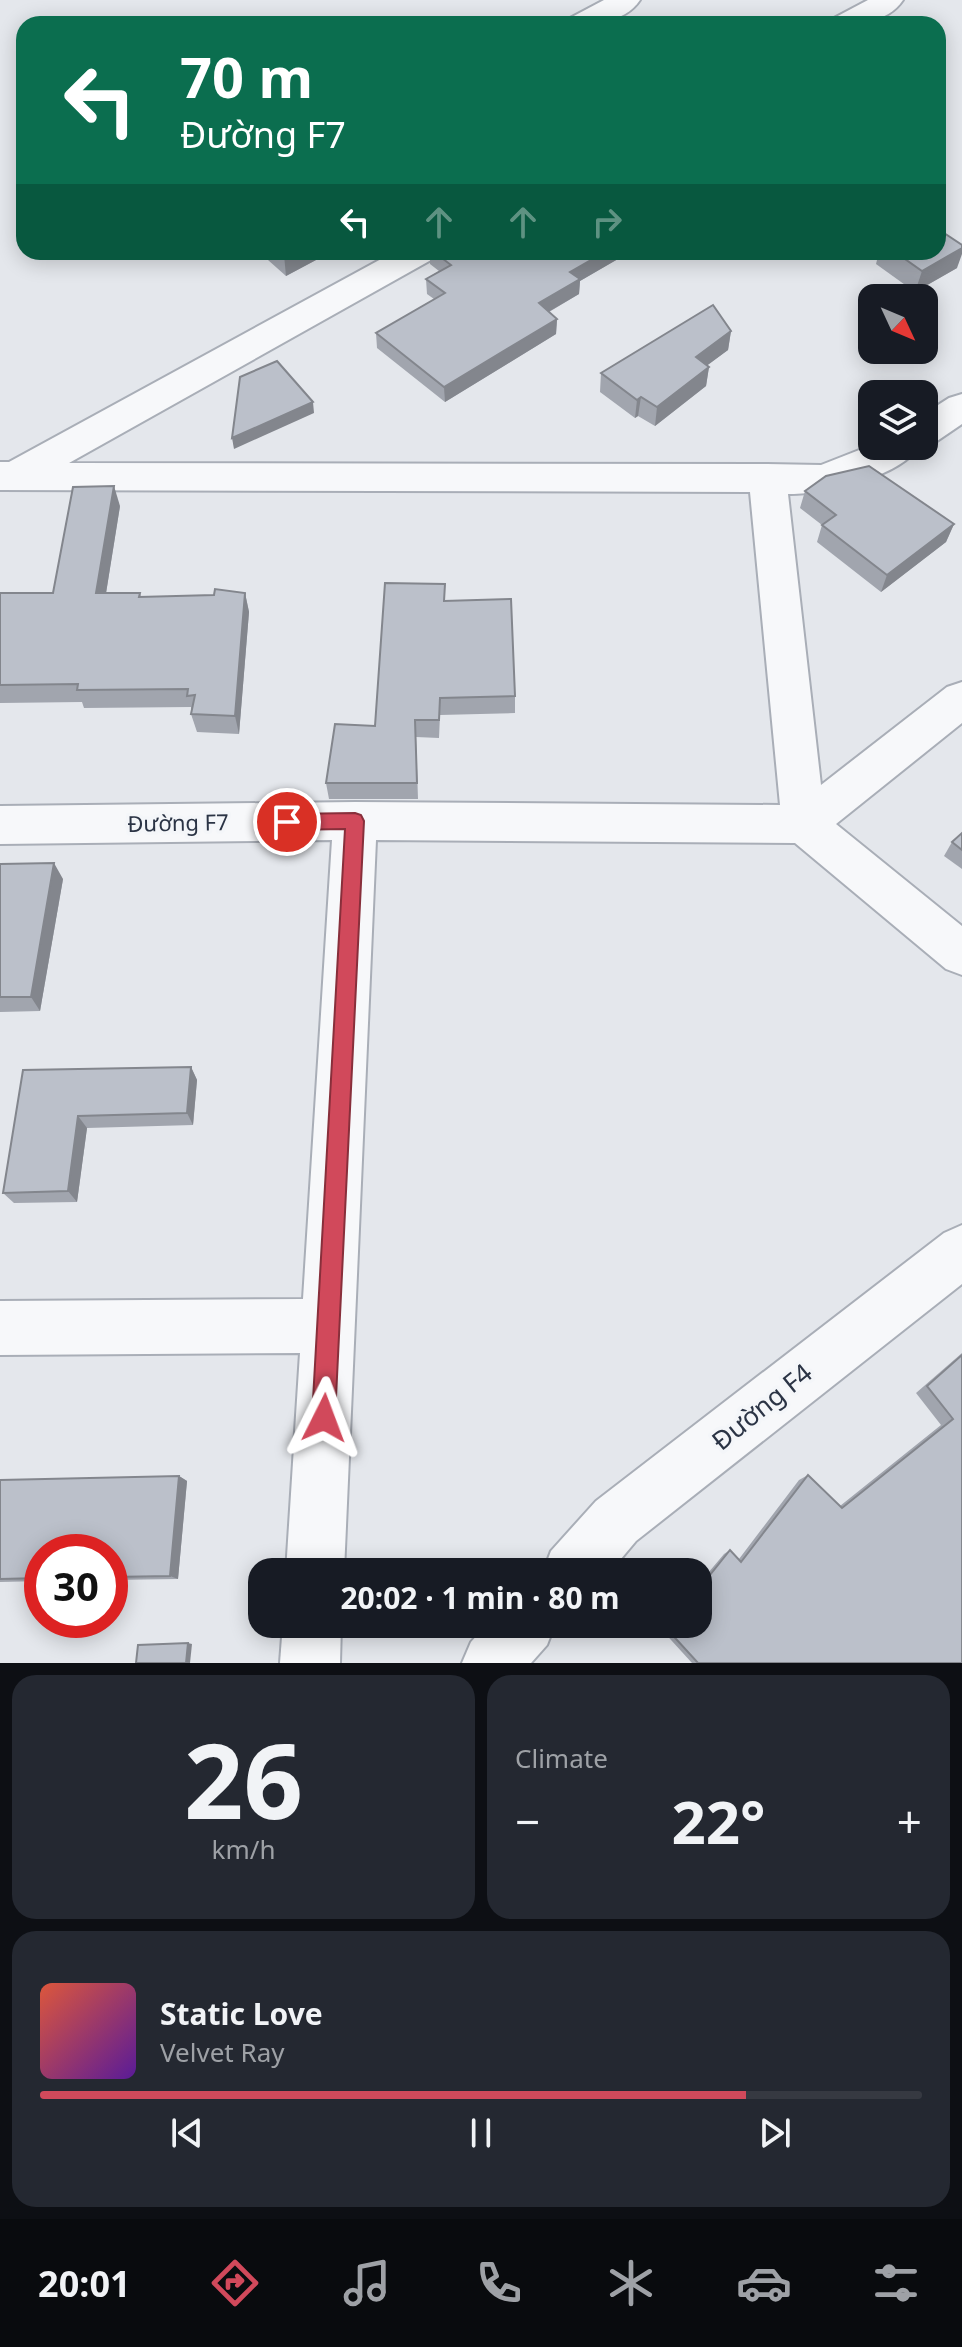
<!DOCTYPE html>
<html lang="en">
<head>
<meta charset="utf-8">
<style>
	:root { --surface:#171b24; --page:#242831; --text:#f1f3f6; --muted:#9ea1a6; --line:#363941; --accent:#d1495b }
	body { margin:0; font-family:"Noto Sans",sans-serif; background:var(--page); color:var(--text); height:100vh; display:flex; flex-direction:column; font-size:30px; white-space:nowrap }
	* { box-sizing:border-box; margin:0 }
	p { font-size:26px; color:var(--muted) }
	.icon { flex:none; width:44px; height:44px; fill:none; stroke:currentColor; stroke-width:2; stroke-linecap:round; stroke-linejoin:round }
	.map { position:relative; height:1663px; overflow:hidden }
	.panel { display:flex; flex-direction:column; gap:12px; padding:12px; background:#0d0f14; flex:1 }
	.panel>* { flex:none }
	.hud { position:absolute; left:16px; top:16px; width:930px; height:244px; border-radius:24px; box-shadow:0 4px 20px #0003; background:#0b6e4f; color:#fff; overflow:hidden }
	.needle { width:52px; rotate:134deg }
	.fabs { position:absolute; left:858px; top:284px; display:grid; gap:16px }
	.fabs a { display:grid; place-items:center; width:80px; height:80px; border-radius:16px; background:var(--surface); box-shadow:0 4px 20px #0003; font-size:40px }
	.speed { position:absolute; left:24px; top:1534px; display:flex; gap:16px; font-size:40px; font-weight:700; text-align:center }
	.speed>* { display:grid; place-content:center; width:104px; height:104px; border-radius:50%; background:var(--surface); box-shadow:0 4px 20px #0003; line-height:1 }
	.speed .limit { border:12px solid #d22; background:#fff; color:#111 }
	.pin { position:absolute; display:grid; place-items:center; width:68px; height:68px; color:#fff; margin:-34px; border:4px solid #fff; border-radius:50%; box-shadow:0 2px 8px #0007 }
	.me { position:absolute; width:88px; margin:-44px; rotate:3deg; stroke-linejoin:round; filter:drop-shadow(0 0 6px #0008) }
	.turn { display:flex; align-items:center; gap:28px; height:168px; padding:0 32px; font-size:36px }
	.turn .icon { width:104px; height:104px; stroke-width:2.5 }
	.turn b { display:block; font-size:56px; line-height:68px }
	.lanes { display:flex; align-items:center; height:76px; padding:0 32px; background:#0003; justify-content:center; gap:40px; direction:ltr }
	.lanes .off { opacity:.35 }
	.big { font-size:60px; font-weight:700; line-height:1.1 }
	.panel .tile { flex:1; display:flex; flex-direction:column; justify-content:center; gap:12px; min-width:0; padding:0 28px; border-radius:24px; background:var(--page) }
	.panel .dial { align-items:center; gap:0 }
	.dial b { font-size:104px; line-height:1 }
	.song { display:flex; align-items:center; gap:24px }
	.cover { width:96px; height:96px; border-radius:12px; background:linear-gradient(135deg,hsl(10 70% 55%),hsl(270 70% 35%)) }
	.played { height:8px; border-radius:4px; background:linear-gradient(90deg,var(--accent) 80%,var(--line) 80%) }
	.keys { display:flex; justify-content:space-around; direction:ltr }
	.heat { display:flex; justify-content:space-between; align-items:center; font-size:44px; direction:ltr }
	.panel .tiles { flex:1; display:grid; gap:12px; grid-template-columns:1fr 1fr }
	.tile:last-child { grid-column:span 2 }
	.trip { position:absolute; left:248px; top:1558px; width:464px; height:80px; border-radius:24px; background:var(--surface); box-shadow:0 4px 20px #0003; font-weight:700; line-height:80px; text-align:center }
	.tabs { display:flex; height:128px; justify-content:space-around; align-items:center; background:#090b0e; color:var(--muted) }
	.tabs .icon { width:56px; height:56px }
	.tabs .active { color:var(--accent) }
	.tabs b { font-size:36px; color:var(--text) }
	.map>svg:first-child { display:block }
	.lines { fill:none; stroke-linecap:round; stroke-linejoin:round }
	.minor-casing { stroke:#a9aeb7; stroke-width:4 }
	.minor { fill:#f7f8fa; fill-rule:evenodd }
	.wall { fill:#a1a5ae }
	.shaded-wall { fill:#83868d }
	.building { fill:#bbc0ca; stroke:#83868d; stroke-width:2 }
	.route { fill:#d1495b; stroke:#882f3b; stroke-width:2 }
	.labels { text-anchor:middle; stroke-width:7; stroke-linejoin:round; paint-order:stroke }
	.street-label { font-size:22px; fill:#2b3445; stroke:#f4f6f9 }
	.near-street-label { font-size:26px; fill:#2b3445; stroke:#f4f6f9 }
</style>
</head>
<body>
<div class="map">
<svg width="962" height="1663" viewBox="0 0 962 1663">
	<rect width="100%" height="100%" fill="#e4e7ec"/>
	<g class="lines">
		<!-- minor casing -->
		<g class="minor-casing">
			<g id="minor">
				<path d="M604,0H640C624,24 591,24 566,24L570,18Z"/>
				<path d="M868,0H903C887,24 855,24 830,24L834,18Z"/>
				<path d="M394,252H436L431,260L69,463L767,464L821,465L872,445L919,446C901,477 822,495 788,494L821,785L947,687L962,682V723L836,824L962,926V975L946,969L795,843L376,840L344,1572H286L300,1353L0,1355V1301L303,1299L332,840L0,844V806L355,802L780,805L750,492L0,490V462H9Z"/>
				<polygon points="962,394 962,424 937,441 924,445 924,414 949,398"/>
				<polygon points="962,1225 962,1284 636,1541 610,1572 543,1572 551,1551 596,1501 944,1233"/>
				<polygon points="283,1624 341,1624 340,1663 280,1663"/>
				<polygon points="487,1624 555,1624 547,1645 531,1663 462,1663 471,1642"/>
			</g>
		</g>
		<!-- minor -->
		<use href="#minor" class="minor"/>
	</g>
	<!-- wall -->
	<g class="wall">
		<polygon points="259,252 331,252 286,276"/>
		<polygon points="430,252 630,252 580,281 579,294 549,312 557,319 556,334 445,402 377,348 376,333 434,299 427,294 426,279 439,271 430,264"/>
		<polygon points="879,252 938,252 957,268 915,292 876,264"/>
		<polygon points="731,331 728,350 707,365 709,367 706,386 655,426 638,416 635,418 600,392 601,373"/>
		<polygon points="805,491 954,524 946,542 881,592 817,542 822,525 800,508"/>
		<polygon points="120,506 106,593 140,593 141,597 214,595 245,593 249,612 239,734 197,732 191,714 191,707 84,708 82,702 0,703 0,593 53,593"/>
		<polygon points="445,584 445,601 515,696 515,713 440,715 439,738 416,737 418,799 329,799 326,783 375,726"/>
		<polygon points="962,833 962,869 944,856 952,842"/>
		<polygon points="0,864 63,879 40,1011 0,1012"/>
		<polygon points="191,1067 197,1080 193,1125 87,1128 77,1202 14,1203 3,1193 23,1070"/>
		<polygon points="962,1353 962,1663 692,1663 661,1629 666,1624 698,1624 698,1585 724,1554 730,1550 739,1559 799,1480 808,1475 840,1506 941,1425 916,1393"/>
		<polygon points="179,1476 187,1481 178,1579 110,1580 110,1552 42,1552 42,1581 0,1582 0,1480"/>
	</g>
	<!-- shaded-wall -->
	<g class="shaded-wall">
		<polygon points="962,248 962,254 957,268 915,292 922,271"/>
		<polygon points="289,252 331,252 286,276 284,255"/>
		<polygon points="605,252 630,252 580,281 579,294 538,318 539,303 570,272"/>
		<polygon points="557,319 556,334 445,402 444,387"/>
		<polygon points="731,331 728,350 693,376 696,357"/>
		<polygon points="709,367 706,386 655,426 657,407"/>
		<polygon points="641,397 638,416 635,418 637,400"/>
		<polygon points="313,402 314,413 234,449 232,438"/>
		<polygon points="114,486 120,506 103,612 96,593"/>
		<polygon points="954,524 946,542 881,592 887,575"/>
		<polygon points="245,593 249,612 239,734 235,716"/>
		<polygon points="54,863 63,879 40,1011 31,997"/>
		<polygon points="191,1067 197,1080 193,1125 187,1113"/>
		<polygon points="78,1116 87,1128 77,1202 68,1191"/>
		<polygon points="179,1476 187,1481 178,1579 170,1576"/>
		<polygon points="188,1643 192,1644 190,1663 186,1663"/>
	</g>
	<!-- building -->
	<g class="building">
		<polygon points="938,229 962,245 962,248 922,271 895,252 938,252"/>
		<polygon points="434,252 605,252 570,272 580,279 539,303 557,319 444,387 376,333 445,293 426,279 451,265"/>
		<polygon points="713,305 731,331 696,357 709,367 657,407 641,397 637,400 601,373"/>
		<polygon points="277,361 313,402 232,438 240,377"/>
		<polygon points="869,466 954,524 887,575 822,525 836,515 805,491 826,476"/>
		<polygon points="114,486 96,593 140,593 139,597 214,595 215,589 245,593 235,716 191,714 195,695 187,696 188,689 77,690 78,684 0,685 0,593 53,593 73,487"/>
		<polygon points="385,583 445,584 444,601 511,599 515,696 440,698 439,720 415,720 417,783 326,783 335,724 375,726"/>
		<polygon points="962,833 962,850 952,842"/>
		<polygon points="54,863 31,997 0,997 0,864"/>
		<polygon points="191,1067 187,1113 78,1116 68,1191 3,1193 23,1070"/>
		<polygon points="962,1355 962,1663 698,1663 666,1628 670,1624 698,1624 698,1590 730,1550 741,1562 808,1475 842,1508 953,1419 927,1386"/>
		<polygon points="179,1476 170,1576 110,1577 110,1552 42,1552 42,1578 0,1579 0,1480"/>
		<polygon points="188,1643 186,1663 136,1663 138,1645"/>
	</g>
	<!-- route -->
	<polygon class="route" points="355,813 361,815 364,821 335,1418 332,1426 324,1430 316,1426 312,1418 345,829 287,830 281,827 278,822 281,817 287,814"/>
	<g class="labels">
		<!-- street labels -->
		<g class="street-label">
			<text transform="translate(178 823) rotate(-1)" y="8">Đường F7</text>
		</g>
		<!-- near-street labels -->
		<g class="near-street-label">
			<text transform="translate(762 1407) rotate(-39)" y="9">Đường F4</text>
		</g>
	</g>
</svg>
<div class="fabs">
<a><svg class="needle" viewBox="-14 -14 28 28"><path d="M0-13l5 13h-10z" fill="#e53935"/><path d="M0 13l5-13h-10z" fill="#9ea1a6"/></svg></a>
<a><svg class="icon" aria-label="layers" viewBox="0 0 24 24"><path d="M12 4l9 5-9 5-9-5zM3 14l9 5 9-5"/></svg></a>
</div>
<div class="speed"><div class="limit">30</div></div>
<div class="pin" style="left:287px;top:822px;background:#d93025"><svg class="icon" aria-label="arrive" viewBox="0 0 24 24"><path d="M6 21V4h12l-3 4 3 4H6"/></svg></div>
<svg class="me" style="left:324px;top:1418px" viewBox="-20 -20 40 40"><path d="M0-17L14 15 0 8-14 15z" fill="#d1495b" stroke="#fff" stroke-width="4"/></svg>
<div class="trip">20:02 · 1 min · 80 m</div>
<div class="hud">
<div class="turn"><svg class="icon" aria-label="left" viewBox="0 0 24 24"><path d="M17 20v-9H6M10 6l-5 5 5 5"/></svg><div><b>70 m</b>Đường F7</div></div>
<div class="lanes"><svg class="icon" aria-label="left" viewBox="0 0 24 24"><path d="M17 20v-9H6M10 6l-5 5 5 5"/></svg><svg class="icon off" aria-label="ahead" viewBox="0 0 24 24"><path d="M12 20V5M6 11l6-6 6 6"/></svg><svg class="icon off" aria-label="ahead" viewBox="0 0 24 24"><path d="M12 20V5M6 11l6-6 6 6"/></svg><svg class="icon off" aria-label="right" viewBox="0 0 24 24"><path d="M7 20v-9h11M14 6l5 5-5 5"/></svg></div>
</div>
</div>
<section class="panel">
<div class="tiles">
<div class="tile dial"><b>26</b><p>km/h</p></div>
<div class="tile"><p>Climate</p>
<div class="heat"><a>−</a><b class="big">22°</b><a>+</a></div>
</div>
<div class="tile">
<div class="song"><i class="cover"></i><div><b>Static Love</b><p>Velvet Ray</p></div></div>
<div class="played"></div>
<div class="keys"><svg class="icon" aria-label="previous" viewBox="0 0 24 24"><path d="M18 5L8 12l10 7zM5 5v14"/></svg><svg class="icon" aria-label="pause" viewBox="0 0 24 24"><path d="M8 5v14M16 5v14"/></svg><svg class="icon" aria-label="next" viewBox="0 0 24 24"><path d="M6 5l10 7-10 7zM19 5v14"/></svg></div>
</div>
</div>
</section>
<nav class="tabs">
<b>20:01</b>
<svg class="icon active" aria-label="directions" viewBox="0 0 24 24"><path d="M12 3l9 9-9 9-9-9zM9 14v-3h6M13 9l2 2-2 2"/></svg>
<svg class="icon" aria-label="music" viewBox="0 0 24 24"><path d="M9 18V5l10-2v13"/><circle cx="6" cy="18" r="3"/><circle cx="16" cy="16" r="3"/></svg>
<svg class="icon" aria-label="phone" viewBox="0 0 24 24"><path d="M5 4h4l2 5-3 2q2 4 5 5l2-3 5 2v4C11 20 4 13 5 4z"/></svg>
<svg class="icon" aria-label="climate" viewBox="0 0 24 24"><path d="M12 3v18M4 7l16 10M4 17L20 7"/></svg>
<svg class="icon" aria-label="car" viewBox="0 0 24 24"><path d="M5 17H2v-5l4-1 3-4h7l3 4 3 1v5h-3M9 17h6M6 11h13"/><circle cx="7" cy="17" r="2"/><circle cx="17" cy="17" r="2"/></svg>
<svg class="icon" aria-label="filters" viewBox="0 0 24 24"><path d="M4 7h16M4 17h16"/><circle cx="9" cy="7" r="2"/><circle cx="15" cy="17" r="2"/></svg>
</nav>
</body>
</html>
